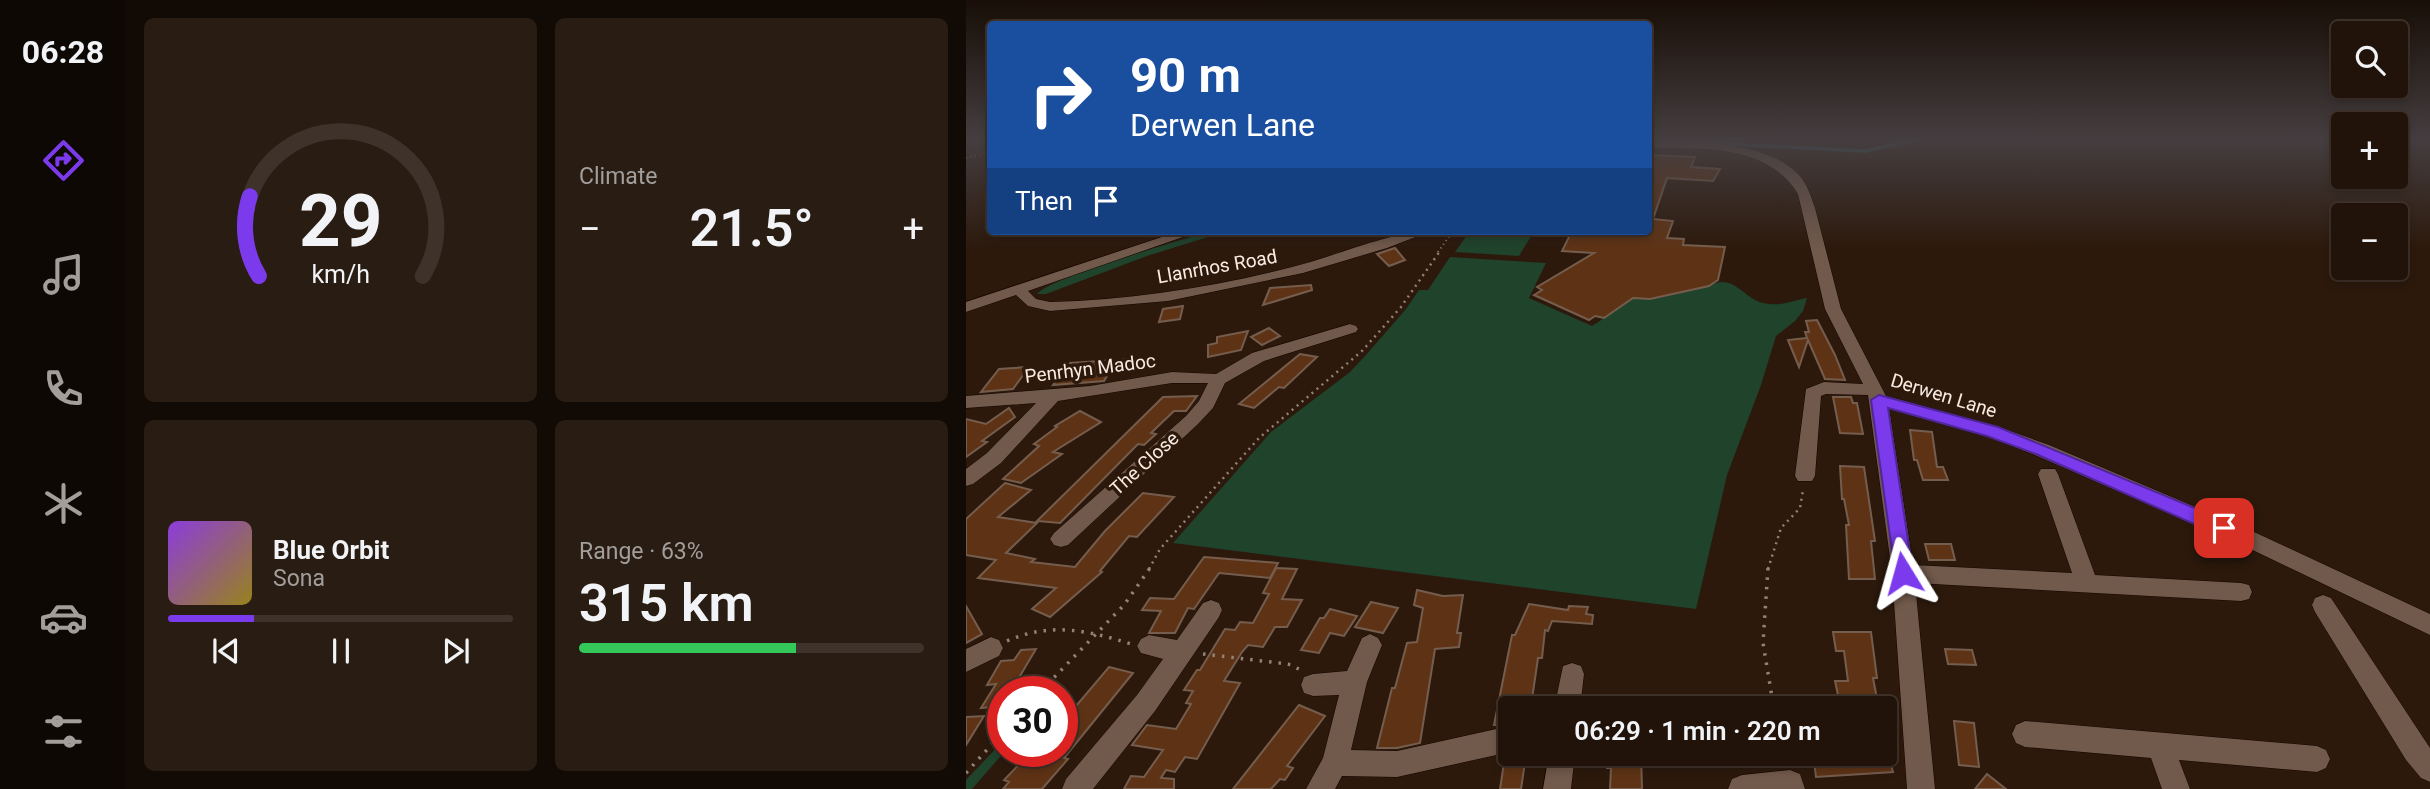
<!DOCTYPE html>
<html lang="en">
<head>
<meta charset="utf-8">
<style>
	:root { --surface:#211309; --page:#291c12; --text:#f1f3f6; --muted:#a29e9c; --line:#3e322a; --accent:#7c3aed }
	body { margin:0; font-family:Roboto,sans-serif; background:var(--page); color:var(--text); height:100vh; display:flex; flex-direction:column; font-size:26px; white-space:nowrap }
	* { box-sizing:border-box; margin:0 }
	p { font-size:23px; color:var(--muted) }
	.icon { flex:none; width:38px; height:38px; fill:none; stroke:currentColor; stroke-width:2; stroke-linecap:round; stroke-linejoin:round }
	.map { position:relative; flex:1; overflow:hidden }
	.side { display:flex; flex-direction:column; gap:18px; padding:18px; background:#120a05; width:840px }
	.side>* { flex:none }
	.guide { position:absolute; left:21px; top:21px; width:665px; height:214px; border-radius:7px; box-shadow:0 4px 10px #0003,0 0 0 2px var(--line); background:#1a4fa0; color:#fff; overflow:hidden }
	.tools { position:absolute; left:1365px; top:21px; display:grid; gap:14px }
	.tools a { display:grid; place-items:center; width:77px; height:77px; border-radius:7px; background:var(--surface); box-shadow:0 4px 10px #0003,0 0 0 2px var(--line); font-size:35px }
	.speed { position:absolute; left:21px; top:676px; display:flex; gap:14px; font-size:35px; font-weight:700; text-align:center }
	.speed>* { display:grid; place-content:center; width:91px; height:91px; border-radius:50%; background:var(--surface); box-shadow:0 4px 10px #0003,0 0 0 2px var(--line); line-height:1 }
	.speed .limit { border:10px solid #d22; background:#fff; color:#111 }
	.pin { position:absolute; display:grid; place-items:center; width:60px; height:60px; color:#fff; margin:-30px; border-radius:14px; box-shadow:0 4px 10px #0006 }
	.me { position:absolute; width:77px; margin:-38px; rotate:352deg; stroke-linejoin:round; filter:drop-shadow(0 0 5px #0008) }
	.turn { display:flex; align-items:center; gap:24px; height:147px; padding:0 28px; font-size:32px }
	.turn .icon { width:91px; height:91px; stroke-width:2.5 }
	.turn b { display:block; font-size:49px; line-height:60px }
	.then { display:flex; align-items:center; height:66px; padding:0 28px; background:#0003; gap:14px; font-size:26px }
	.big { font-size:52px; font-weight:600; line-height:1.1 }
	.side .card { flex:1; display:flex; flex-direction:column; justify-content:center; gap:10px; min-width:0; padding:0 24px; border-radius:10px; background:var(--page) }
	.side .dial { align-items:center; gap:0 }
	.dial svg { height:182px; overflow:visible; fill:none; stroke:var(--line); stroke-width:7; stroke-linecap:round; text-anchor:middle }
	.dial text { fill:var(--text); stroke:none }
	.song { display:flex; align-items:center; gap:21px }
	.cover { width:84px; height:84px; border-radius:10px; background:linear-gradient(135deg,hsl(270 70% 55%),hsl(50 70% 35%)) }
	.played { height:7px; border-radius:4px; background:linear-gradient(90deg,var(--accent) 25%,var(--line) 25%) }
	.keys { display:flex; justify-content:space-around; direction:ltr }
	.heat { display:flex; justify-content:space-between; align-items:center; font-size:38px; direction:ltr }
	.charge { height:10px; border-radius:5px; background:linear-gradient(90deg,#34c759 63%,var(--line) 0) }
	.side .tiles { flex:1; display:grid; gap:18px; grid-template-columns:repeat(2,1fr) }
	.trip { position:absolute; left:532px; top:696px; width:399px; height:70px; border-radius:7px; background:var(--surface); box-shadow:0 4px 10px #0003,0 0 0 2px var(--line); font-weight:600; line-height:70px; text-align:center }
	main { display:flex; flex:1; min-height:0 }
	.dock { display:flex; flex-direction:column; width:126px; justify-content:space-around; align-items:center; background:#0d0804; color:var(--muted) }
	.dock .icon { width:49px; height:49px }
	.dock .selected { color:var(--accent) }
	.dock b { font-size:32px; color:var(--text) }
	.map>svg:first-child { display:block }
	.green { fill:#1f432b }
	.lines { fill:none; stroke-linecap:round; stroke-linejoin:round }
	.stream { stroke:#2f7687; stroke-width:3.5 }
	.building { fill:#5e3315; stroke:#755d4e; stroke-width:2 }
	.minor-casing { stroke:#140400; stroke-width:1 }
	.path-far2 { stroke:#928277; stroke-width:2; stroke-dasharray:1 3.5; stroke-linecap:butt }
	.path-far1 { stroke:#928277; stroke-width:2.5; stroke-dasharray:2 4.5; stroke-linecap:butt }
	.path { stroke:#928277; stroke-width:3.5; stroke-dasharray:2.5 7; stroke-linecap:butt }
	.minor { fill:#71594b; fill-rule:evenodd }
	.route { fill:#7c3aed; stroke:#51269a; stroke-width:2 }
	.labels { text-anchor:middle; stroke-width:7; stroke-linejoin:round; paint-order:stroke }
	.street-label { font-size:19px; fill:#f9ebe2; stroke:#2c190c }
</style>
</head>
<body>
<main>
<nav class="dock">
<b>06:28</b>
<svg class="icon selected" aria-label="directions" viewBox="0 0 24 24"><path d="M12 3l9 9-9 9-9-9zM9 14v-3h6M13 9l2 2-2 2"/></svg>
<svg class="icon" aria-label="music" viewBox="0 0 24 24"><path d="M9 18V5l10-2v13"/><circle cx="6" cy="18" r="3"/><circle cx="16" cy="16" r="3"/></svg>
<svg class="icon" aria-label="phone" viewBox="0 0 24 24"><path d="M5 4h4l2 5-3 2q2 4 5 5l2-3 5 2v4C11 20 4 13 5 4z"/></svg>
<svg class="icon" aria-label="climate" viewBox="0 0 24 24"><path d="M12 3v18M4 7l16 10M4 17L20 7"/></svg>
<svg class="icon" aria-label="car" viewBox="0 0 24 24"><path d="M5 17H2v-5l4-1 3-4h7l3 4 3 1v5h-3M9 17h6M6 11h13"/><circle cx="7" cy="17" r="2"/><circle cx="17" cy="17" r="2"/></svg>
<svg class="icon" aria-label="filters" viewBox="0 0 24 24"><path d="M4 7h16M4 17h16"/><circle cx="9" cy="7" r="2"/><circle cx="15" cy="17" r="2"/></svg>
</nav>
<section class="side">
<div class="tiles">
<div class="card dial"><svg viewBox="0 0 100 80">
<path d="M14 69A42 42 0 1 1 86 69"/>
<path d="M14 69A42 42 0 0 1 10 34" stroke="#7c3aed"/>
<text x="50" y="56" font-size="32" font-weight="700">29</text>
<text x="50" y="72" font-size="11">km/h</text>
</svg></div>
<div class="card"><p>Climate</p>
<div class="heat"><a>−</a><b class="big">21.5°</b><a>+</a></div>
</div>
<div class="card">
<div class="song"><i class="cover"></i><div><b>Blue Orbit</b><p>Sona</p></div></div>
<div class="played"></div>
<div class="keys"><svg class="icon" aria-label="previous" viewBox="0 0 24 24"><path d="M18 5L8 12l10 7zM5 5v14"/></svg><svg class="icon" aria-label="pause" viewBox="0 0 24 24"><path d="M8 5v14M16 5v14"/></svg><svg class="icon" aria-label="next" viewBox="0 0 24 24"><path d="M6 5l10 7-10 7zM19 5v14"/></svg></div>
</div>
<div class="card"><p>Range · 63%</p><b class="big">315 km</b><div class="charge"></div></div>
</div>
</section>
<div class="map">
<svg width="1464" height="789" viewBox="0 0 1464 789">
	<rect width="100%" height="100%" fill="#2c190c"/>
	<!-- green -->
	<g class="green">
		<path d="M246,231H261L181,256L80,294H71C83,278 218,239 246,231Z"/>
		<polygon points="504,231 568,231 553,256 489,252"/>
		<path d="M484,257L580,263L563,298L626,326L649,311L661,298L684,299L743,286C767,272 777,298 797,303C814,307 825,301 841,298L837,311L829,321L810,336L795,385L761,475L730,609L207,543L305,432L384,372L400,355L440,309L453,290H462Z"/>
		<polygon points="37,741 39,751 6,789 0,789 0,780"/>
	</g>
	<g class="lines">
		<!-- stream -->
		<polyline class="stream" points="682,140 899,151 953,139"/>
	</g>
	<!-- building -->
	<g class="building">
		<polygon points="682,155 729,157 725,167 754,169 747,181 701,178 687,219 707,221 701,238 718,239 717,245 759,247 752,280 743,286 684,299 667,298 638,318 629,316 623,320 568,295 576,290 571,287 628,253 596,251 604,235 622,236 624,231 682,231"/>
		<polygon points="429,248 439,260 423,266 411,254"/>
		<polygon points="345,285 346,290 297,305 304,288"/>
		<polygon points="217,306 214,319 193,322 197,309"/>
		<polygon points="851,320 869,355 879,380 859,379 842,340 833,367 822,340 841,338 839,332 843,332 840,321"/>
		<polygon points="303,328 314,336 296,345 285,337"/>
		<polygon points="282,331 275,350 242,357 242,345 251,343 251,337"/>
		<polygon points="334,354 351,357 318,388 313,387 288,408 273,404"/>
		<polygon points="182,358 173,370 144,371 138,381 87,385 104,363"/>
		<polygon points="63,367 47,389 15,392 33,369"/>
		<polygon points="231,396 220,411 208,411 185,433 190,434 178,445 172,444 94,523 71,521 197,397"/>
		<polygon points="867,397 885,397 887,403 891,403 897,434 874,433"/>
		<polygon points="43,408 49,417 16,441 21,442 0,457 0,419 20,424"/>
		<polygon points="114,411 135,422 87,452 96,454 55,483 37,479 73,446 68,444 91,427 89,426"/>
		<polygon points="944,430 966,432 971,467 977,467 982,480 957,480 951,460 948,460"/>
		<polygon points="874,466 898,467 909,541 905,541 909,579 883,579 880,525 883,525 878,499 876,499"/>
		<polygon points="39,483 65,490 32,517 71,523 40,553 69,559 65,562 109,567 139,531 177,493 208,497 171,537 163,536 134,571 136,572 84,617 66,609 90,588 12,578 30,560 0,555 0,519"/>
		<polygon points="959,544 985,544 989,560 963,560"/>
		<polygon points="238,557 312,563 304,578 253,573 228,609 222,608 209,633 183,633 195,611 176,610 184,598 208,599"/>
		<polygon points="310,568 331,569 316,599 336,600 321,627 309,627 297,647 282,645 276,652 258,681 274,683 231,759 219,757 209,772 200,770 195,778 208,779 208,789 158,789 165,776 178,777 197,750 166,745 181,725 210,729 225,704 220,703 227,691 218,690 231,670 234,670 259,629 269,630 274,622 287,623 303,594 297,593"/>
		<polygon points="451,590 477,596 497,595 491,633 495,633 493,647 469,649 454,743 431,748 411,748 426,688 429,688 441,643 451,642 457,608 448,605"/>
		<polygon points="405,602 432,608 417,633 389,627"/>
		<polygon points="563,604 602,610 603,606 622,607 620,614 627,615 626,624 586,621 582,631 579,630 576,658 572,658 565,706 562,709 544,709 544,724 528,725 546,635 549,635"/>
		<polygon points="0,606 16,634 0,643"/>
		<polygon points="364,609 391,616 378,636 364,633 353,653 335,650 354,618 358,618"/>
		<polygon points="867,632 905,632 911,678 907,678 912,704 884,705 882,695 872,695 869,681 882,681 878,651 870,651"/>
		<polygon points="70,649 45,691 37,691 37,706 15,708 30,684 21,685 35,661 48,660 55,650"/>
		<polygon points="979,649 1006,650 1010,665 982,664"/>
		<polygon points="143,667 167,673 98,758 102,759 76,789 37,789 43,782 38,780 60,757 72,761 81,751 96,751 96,710 105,712"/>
		<polygon points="676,697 676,709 631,709 630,698"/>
		<polygon points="333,705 359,716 321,766 327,768 319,780 314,779 305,789 267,789"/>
		<polygon points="18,716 0,745 0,717"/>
		<polygon points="988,721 1008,723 1013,767 993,765"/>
		<polygon points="642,754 675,754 676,789 644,789 645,768 641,768"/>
		<polygon points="847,754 922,754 927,772 850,777"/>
		<polygon points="559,762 555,789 534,789 538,763"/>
		<polygon points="1021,774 1040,789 1009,789"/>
	</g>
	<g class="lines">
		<!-- minor casing -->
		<g class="minor-casing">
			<g id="minor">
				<path d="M682,141C726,142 800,140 832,174C841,183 845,197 849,208L875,309L920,396L1033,427L1083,445L1286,531L1464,614V635L1272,543L1069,455L1020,436L923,409L947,565L1106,573L1072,474L1075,469H1089L1092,474L1129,575L1275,583L1283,585L1286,592L1283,599L1275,601L949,583L969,789H941L926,573L902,395L860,394L855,396L849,476L846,481H832L829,476L840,389L858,382L897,384L859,309L832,194C803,144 734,149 682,147Z"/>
				<path d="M214,231H234L62,291L70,299L84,302C165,300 248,287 326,267C368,257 425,231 465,231L421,248L337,273L202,301L84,311L62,306L50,295L0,312V302Z"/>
				<polygon points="384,324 390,326 392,329 390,332 298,361 259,383 247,408 232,424 102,545 95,547 88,545 84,539 88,533 220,416 233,401 242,383 206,383 92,401 35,463 7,484 0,486 0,469 21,453 70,403 0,408 0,396 124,386 206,372 250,374 286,353"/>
				<polygon points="1357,595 1365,598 1464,748 1464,782 1455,778 1440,760 1349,612 1346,605 1349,598"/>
				<polygon points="245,600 253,603 256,610 253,617 189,711 127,789 96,789 100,779 171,695 197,659 175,653 171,646 175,639 183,635 211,640 237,603"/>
				<polygon points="404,634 412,638 416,645 401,682 385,750 431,751 544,726 544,752 431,777 376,776 369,789 340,789 357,758 373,695 347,696 338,693 335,685 338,677 347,674 381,671 396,638"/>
				<polygon points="25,637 33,640 37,648 33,656 0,672 0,649"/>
				<polygon points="606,663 615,666 618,674 614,709 588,709 597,666"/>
				<polygon points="1059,721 1351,746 1360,750 1364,759 1360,768 1351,772 1213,760 1224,789 1196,789 1185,758 1059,747 1050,743 1046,734 1050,725"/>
				<polygon points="583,754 609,754 605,789 577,789"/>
				<polygon points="824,770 834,774 839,789 762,789 766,779 776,775"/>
			</g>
		</g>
		<!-- path-far2 -->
		<g class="path-far2">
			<polyline points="0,158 24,152"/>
			<polyline points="472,252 487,231"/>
		</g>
		<!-- path-far1 -->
		<g class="path-far1">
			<polyline points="183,569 194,549 293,438 396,351 435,307 474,251"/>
			<polyline points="802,569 815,528 834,508 837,490"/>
		</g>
		<!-- path -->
		<g class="path">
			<polyline points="802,568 797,643 808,709"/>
			<path d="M41,641C84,622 121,630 165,644"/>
			<polyline points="237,654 322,664 337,671"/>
			<polyline points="75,691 158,605 184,568"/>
			<polyline points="0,773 37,732"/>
		</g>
		<!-- minor -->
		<use href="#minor" class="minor"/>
	</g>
	<!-- sky -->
	<linearGradient id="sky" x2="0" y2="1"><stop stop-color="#180e07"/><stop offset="0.56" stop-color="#453e40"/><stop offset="1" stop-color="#453e40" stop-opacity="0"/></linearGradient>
	<rect width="1464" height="249" fill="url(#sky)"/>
	<!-- route -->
	<polygon class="route" points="913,395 1032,427 1265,523 1268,528 1265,534 1258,536 1251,534 1070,454 1021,436 922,408 947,573 944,579 937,582 930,579 905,400"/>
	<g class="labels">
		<!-- street labels -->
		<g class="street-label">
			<text transform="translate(251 266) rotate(-10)" y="7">Llanrhos Road</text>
			<text transform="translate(124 368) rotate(-7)" y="7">Penrhyn Madoc</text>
			<text transform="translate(978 395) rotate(17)" y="7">Derwen Lane</text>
			<text transform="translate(178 463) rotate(-42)" y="7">The Close</text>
		</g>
	</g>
</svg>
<div class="tools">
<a><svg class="icon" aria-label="search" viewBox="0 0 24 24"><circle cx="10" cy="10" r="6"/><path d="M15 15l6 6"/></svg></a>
<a>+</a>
<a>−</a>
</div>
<div class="speed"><div class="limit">30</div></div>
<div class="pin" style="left:1258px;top:528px;background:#d93025"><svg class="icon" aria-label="arrive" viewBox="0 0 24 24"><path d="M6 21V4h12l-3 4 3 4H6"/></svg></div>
<svg class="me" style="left:937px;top:573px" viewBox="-20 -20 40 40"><path d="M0-17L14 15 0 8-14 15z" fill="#7c3aed" stroke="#fff" stroke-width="4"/></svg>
<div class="trip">06:29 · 1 min · 220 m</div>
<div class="guide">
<div class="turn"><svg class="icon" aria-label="right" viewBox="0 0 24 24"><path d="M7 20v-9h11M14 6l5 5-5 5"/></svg><div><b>90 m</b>Derwen Lane</div></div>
<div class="then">Then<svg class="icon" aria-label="arrive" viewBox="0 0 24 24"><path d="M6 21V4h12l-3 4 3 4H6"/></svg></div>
</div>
</div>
</main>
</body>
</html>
